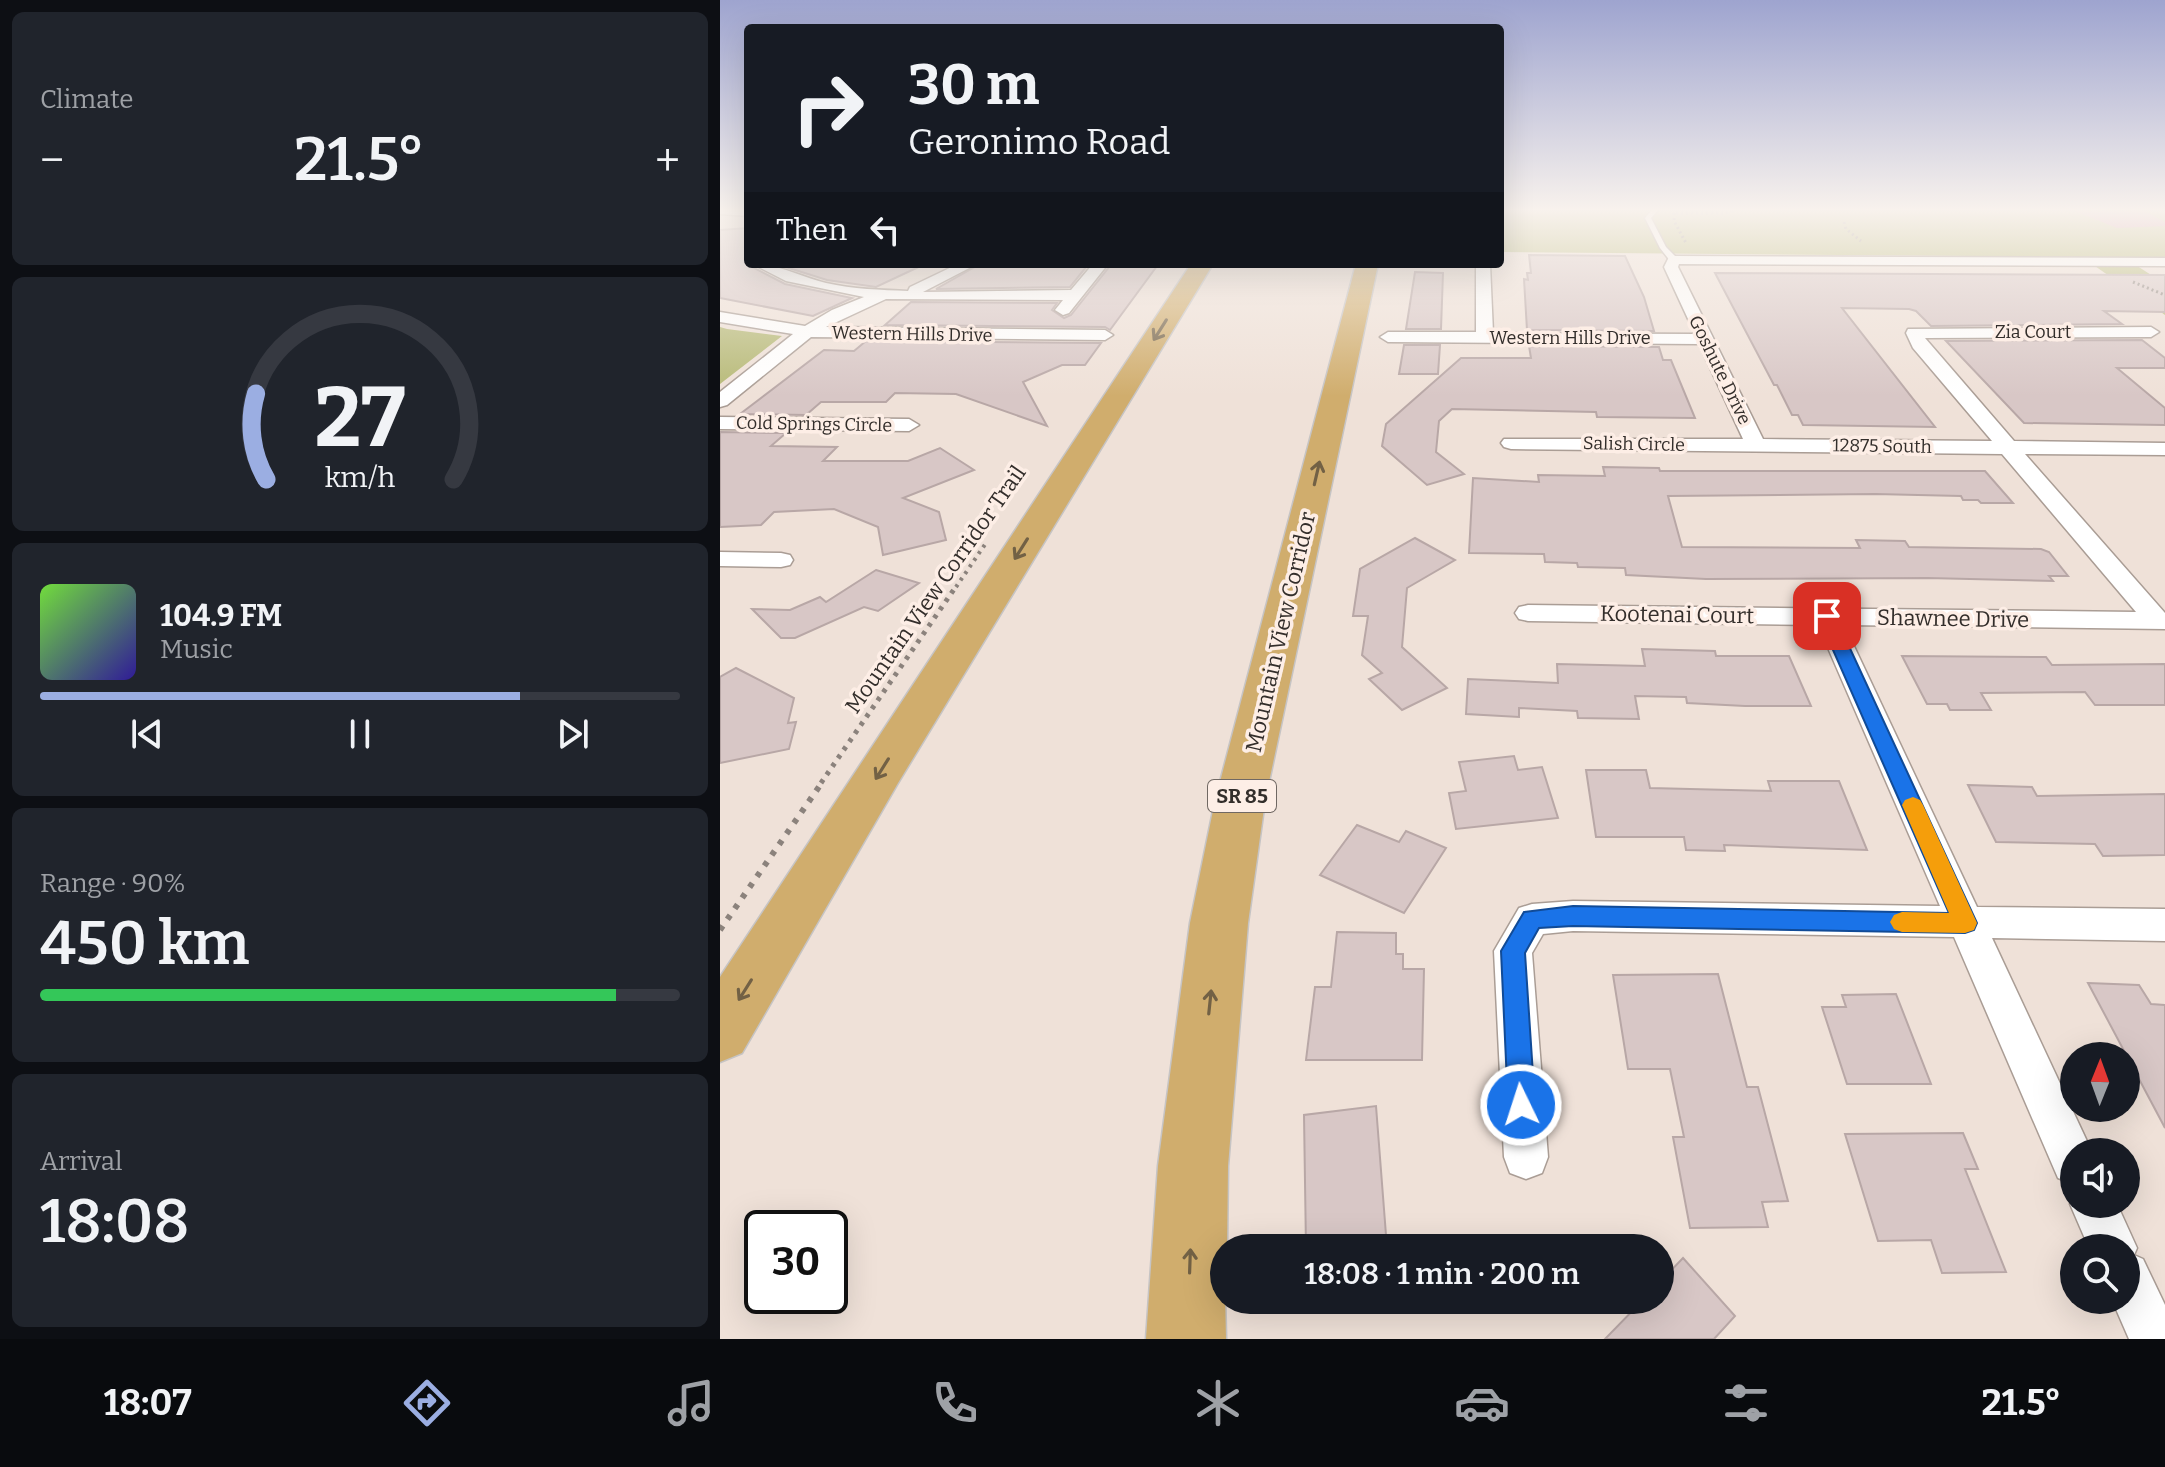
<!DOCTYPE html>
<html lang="en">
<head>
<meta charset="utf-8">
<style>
	:root { --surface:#171b24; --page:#20242c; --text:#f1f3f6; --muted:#9ea1a6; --line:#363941; --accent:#9baee2 }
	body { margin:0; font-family:Bitter,serif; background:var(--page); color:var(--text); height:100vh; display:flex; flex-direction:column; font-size:30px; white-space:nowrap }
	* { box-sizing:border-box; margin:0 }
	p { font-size:26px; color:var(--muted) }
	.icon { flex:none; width:44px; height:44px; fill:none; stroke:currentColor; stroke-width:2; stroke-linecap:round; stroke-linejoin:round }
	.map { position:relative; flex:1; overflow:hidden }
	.side { display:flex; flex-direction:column; gap:12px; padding:12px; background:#0d0f14; width:720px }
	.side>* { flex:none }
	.top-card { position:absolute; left:24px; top:24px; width:760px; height:244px; border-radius:8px; box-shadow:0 8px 32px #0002; background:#171b24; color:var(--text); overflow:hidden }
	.needle { width:52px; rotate:1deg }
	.buttons { position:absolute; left:1340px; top:1042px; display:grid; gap:16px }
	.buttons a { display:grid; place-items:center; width:80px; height:80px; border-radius:50%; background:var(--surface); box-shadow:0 8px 32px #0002; font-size:40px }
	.speed { position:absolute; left:24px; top:1210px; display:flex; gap:16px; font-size:40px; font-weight:700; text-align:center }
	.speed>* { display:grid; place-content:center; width:104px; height:104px; border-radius:50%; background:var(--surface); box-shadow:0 8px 32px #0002; line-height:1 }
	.speed .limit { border:4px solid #111; border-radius:12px; background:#fff; color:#111 }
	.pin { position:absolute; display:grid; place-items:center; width:68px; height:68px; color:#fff; margin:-34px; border-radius:16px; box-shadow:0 4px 12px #0006 }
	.me { position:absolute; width:88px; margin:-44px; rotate:356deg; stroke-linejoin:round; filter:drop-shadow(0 0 6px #0008) }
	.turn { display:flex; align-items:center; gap:28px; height:168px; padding:0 32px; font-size:36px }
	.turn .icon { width:104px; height:104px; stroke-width:2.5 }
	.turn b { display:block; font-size:56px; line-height:68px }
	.then { display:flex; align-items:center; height:76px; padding:0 32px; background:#0003; gap:16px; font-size:30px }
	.big { font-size:60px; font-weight:600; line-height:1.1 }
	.side .card { flex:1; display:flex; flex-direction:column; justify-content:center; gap:12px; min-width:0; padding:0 28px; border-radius:12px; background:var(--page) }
	.side .dial { align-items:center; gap:0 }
	.dial svg { height:208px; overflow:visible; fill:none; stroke:var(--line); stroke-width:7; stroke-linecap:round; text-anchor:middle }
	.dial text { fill:var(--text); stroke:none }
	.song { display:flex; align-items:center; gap:24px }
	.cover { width:96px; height:96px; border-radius:12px; background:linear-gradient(135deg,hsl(100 70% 55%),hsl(250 70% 35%)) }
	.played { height:8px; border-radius:4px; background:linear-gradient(90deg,var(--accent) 75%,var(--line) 75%) }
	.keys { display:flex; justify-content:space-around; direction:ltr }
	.heat { display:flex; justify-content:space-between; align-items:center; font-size:44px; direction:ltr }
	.charge { height:12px; border-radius:6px; background:linear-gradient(90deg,#34c759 90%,var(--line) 0) }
	.trip { position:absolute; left:490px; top:1234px; width:464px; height:80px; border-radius:40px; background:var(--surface); box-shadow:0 8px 32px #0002; font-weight:600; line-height:80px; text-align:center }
	.dock { display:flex; height:128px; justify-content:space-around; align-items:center; background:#090b0e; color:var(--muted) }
	.dock .icon { width:56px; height:56px }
	.dock .on { color:var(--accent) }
	.dock b { font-size:36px; color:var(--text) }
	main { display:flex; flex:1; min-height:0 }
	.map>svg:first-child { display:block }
	.green { fill:#b6b976 }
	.water { fill:#d08da9 }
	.building { fill:#d8c7c6; stroke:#b8a7a6; stroke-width:2 }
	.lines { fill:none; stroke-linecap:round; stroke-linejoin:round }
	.lane-casing { stroke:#aa9d95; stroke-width:3 }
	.street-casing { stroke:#aa9d95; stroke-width:3 }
	.highway-casing { stroke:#c6c4c4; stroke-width:3 }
	.path-far3 { stroke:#8b827c; stroke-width:3; stroke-dasharray:2 3; stroke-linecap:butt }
	.path-far2 { stroke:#8b827c; stroke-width:4; stroke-dasharray:3 5; stroke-linecap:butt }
	.path-far1 { stroke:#8b827c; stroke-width:5; stroke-dasharray:4 6; stroke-linecap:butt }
	.path { stroke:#8b827c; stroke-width:6; stroke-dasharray:5 8; stroke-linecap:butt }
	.lane { fill:#fff; fill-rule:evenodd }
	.street { fill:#fff; fill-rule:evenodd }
	.highway { fill:#d0ad6d; fill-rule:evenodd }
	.oneway { stroke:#726145 }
	.route { fill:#1a73e8; stroke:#114b97; stroke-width:2 }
	.slow { fill:#f59e0b }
	.labels { text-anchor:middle; stroke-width:7; stroke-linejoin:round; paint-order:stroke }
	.far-street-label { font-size:18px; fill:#332e2b; stroke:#fdeee6 }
	.shield { fill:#fdeee6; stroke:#706863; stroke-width:2 }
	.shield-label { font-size:20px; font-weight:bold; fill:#332e2b }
	.street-label { font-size:22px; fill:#332e2b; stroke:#fdeee6 }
</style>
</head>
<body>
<main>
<section class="side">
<div class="card"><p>Climate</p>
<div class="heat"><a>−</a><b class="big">21.5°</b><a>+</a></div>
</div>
<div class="card dial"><svg viewBox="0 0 100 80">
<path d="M14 69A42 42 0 1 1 86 69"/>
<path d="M14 69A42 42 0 0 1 10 36" stroke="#9baee2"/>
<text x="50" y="56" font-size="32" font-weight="700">27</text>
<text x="50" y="72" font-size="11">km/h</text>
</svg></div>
<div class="card">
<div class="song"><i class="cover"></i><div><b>104.9 FM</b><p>Music</p></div></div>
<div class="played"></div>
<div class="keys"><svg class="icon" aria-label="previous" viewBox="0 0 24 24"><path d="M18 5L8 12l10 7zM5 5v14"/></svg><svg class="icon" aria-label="pause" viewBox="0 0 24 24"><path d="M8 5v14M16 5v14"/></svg><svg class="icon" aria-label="next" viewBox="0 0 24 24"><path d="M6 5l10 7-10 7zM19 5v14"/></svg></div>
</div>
<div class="card"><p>Range · 90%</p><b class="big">450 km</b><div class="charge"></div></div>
<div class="card"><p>Arrival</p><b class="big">18:08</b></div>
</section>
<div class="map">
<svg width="1445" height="1339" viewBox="0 0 1445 1339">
	<rect width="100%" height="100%" fill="#efe1d8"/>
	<!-- green -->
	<g class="green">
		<polygon points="780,209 1445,209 1445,257 1405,258 1445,284 1445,315 1362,257 780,252"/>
		<polygon points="0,327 7,329 62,336 0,384"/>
	</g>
	<!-- water -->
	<polygon class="water" points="1350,209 1421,209 1445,222 1445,226 1397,228"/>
	<!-- building -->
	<g class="building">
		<polygon points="28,228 28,264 32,267 65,284 132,298 93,316 0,298 0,230"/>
		<polygon points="809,255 905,256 924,297 934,331 807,330 804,279 808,280 807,273 811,273"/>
		<polygon points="56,264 205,264 156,287 107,280"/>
		<polygon points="260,264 358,264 357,266 367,266 350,287 216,289"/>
		<polygon points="390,266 437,266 390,330 385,327 165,325 191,302 337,303 332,310 344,318 351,315"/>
		<polygon points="695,272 723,273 721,329 686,329"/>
		<polygon points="995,273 1445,275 1445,312 1384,311 1402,324 1211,326 1196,311 1189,309 1122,308 1215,427 1083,425 1078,415 1072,415 1057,385 1054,385"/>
		<polygon points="1422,340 1445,358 1445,368 1397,368 1445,408 1445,425 1304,423 1226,341"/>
		<polygon points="146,341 381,343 365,365 342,365 303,382 327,426 236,394 175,393 166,402 101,402 86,415 20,414 104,350 134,351"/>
		<polygon points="684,345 720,345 718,374 679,374"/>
		<polygon points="809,346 939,347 943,360 951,360 975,418 877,417 876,412 732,409 719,421 716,452 744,474 707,485 662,446 666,424 741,358 811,358"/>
		<polygon points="0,432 66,433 51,446 117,447 103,461 188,461 220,448 254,470 183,498 219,512 226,540 163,555 158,527 114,509 54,512 41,525 0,527"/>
		<polygon points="883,467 939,468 940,471 1265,471 1293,503 1261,503 1258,500 1243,500 1241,496 1155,494 948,496 962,547 1140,548 1136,540 1185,541 1189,547 1321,549 1329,552 1348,576 1329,576 1333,581 1207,578 986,579 906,575 905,568 858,567 857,563 825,562 824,554 749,553 753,478 819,482 818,475 885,476"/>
		<polygon points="695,538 735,560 687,588 682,647 727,688 682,710 649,679 662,673 642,655 648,616 633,616 640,569"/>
		<polygon points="156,570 199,583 158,611 144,607 75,638 61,638 32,609 70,610 100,597 106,602"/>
		<polygon points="922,649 995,651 996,656 1069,656 1091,706 1025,706 967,703 966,697 915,696 919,719 858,718 857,711 799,708 799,717 746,714 748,679 838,683 837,664 925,666"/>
		<polygon points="1182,656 1326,657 1332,665 1445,664 1445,705 1375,705 1365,692 1261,693 1271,710 1230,710 1227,704 1207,704"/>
		<polygon points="16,668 74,698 68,723 76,722 69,749 0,763 0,677"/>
		<polygon points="794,756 798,770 822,767 838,818 736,829 729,793 746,791 739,762"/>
		<polygon points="866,770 926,770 930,788 1051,791 1048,781 1119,781 1147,850 1004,845 1005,851 966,850 964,837 876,837"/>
		<polygon points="1248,785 1312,787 1317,796 1445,794 1445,855 1383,856 1375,844 1276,842"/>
		<polygon points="637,825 679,842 686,831 726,848 684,913 600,875"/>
		<polygon points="617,932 676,933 676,954 683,954 683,969 704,969 702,1060 586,1060 595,987 611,987"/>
		<polygon points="998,974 1027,1087 1038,1087 1068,1201 1042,1202 1048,1227 970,1228 953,1137 964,1137 950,1069 908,1069 893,975"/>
		<polygon points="1368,983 1419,985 1431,1004 1445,1005 1445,1128"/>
		<polygon points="1176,994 1211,1084 1127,1084 1102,1007 1126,1007 1122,995"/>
		<polygon points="656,1106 667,1248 586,1248 584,1115"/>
		<polygon points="1243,1133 1258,1169 1245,1169 1286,1272 1222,1273 1211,1240 1158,1241 1125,1134"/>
		<polygon points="963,1258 1015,1316 994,1339 885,1339 923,1300 940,1300 940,1282"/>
	</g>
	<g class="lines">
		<!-- lane casing -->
		<g class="lane-casing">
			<polygon id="lane" points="933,209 939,209 931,218 946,247 957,258 957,262 951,262 940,248 925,218"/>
		</g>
		<!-- street casing -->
		<g class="street-casing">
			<g id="street">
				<polygon points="0,209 28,209 28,216 0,214"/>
				<polygon points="954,256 1445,258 1445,266 959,264 958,267 1043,439 1272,441 1193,348 1186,333 1188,329 1431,327 1439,332 1431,337 1205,338 1294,441 1445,443 1445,455 1305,454 1445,613 1445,629 1124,625 1257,907 1445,909 1445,941 1272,938 1372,1152 1354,1152 1354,1184 1338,1178 1234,937 853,931 823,934 812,953 828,1157 822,1173 806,1179 790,1173 784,1157 774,951 799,908 812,904 853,901 1220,906 1098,625 808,621 799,619 795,613 799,607 808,605 1416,612 1282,454 791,449 784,447 781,443 784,439 1023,439 979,344 668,342 660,337 668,332 756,332 756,264 770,264 773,333 975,334 944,267 949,257"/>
				<path d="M33,264C59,264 81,277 106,283C133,289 161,290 188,291L190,287L238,264H257L203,292L351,290L373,264H388L349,313L343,315L335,310L343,300L166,299L106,327L385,330L393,335L385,340L91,337L7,405L0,407V392L73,334L0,322V312L85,326L112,310L144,297L66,281Z"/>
				<polygon points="0,417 189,419 199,425 189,431 0,429"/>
				<polygon points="0,552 61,553 70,555 73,560 70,565 61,567 0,566"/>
				<polygon points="1354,1195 1354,1204 1397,1204 1417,1248 1414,1255 1423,1259 1445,1305 1445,1339 1409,1339 1392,1300 1406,1300 1406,1248 1369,1248 1350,1204"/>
			</g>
		</g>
		<!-- highway casing -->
		<g class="highway-casing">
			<g id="highway">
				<polygon points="471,264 493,264 178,783 22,1053 0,1062 0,977"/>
				<polygon points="636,264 658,264 545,801 528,923 508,1166 507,1248 504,1248 506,1339 426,1339 438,1166 470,923 495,801"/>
			</g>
		</g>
		<!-- path-far3 -->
		<g class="path-far3">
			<polyline points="1104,209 1127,209"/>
			<polyline points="1152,209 1156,209"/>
			<polyline points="954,213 954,221 966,243"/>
			<polyline points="956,213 1006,213 1017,209"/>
			<polyline points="1124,222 1126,229 1141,241"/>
			<polyline points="1413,282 1445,295"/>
		</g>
		<!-- path-far2 -->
		<polyline class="path-far2" points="236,587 266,543"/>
		<!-- path-far1 -->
		<polyline class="path-far1" points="101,783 237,585"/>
		<!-- path -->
		<polyline class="path" points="0,930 103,781"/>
		<!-- lane -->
		<use href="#lane" class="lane"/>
		<!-- street -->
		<use href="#street" class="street"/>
		<!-- highway -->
		<use href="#highway" class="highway"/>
	</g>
	<!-- one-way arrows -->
	<defs><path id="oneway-shaft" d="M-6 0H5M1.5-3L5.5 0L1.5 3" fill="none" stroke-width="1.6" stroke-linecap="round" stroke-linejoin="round" transform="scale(2)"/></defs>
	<g class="oneway">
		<use href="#oneway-shaft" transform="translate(440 330) rotate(122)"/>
		<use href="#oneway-shaft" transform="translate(597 473) rotate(-77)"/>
		<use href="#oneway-shaft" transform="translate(301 549) rotate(122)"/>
		<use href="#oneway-shaft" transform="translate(162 769) rotate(122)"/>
		<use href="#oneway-shaft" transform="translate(25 990) rotate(122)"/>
		<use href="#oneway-shaft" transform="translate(490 1002) rotate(-84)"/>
		<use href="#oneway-shaft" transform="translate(470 1261) rotate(-88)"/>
	</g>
	<!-- sky -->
	<linearGradient id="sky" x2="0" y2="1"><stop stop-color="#9ea4cf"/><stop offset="0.53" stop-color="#f8f2ed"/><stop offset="1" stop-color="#f8f2ed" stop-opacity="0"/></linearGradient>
	<rect width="1445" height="396" fill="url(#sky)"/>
	<!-- route -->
	<polygon class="route" points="1107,611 1115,616 1257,923 1254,930 1245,933 853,926 819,928 805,953 815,1105 811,1115 801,1119 792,1115 788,1105 781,951 804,912 853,906 1229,913 1098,616"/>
	<!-- slow -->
	<polygon class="slow" points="1193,797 1200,800 1203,805 1257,923 1254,930 1245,933 1182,932 1174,929 1170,922 1174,915 1182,912 1229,913 1182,805 1185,800"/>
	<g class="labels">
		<!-- far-street labels -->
		<g class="far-street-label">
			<text x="1313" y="338">Zia Court</text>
			<text transform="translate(192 334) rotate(1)" y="6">Western Hills Drive</text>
			<text x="850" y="344">Western Hills Drive</text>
			<text transform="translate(1000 370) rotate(64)" y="6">Goshute Drive</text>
			<text transform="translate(94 424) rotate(1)" y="6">Cold Springs Circle</text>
			<text transform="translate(914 444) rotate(1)" y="6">Salish Circle</text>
			<text transform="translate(1162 446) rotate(1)" y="6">12875 South</text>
		</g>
		<!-- shield labels -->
		<rect class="shield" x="488" y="780" width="68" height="32" rx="6"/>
		<g class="shield-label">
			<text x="522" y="803">SR 85</text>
		</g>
		<!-- street labels -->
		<g class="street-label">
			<text transform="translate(215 589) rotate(-55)" y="8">Mountain View Corridor Trail</text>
			<text transform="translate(957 614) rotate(1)" y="8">Kootenai Court</text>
			<text transform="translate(1233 618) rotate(1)" y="8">Shawnee Drive</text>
			<text transform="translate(560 632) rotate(-77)" y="8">Mountain View Corridor</text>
		</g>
	</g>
</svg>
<div class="buttons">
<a><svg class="needle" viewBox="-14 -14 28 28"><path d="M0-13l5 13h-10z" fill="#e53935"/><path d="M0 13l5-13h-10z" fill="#9ea1a6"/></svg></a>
<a><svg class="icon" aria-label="sound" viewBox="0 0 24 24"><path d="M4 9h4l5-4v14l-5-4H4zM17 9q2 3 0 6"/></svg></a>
<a><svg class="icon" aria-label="search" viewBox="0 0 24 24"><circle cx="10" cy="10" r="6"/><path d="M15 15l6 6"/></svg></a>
</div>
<div class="speed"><div class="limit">30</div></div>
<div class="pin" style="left:1107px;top:616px;background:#d93025"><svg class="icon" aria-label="arrive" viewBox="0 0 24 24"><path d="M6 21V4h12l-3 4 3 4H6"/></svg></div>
<svg class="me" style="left:801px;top:1105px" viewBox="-20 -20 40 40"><circle r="17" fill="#1a73e8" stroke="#fff" stroke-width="3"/><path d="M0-11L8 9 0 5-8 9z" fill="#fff"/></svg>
<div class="trip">18:08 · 1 min · 200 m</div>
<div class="top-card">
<div class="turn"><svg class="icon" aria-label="right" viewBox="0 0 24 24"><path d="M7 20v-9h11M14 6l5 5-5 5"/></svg><div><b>30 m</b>Geronimo Road</div></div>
<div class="then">Then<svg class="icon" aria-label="left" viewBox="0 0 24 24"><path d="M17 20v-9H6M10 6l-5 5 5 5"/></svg></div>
</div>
</div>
</main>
<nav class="dock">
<b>18:07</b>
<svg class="icon on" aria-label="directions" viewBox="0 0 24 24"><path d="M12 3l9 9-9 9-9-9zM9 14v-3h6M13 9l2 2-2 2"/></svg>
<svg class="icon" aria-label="music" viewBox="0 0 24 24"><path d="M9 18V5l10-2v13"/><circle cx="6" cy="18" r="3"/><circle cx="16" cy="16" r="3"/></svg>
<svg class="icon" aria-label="phone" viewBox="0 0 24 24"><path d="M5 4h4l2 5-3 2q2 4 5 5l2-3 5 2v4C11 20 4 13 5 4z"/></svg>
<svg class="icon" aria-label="climate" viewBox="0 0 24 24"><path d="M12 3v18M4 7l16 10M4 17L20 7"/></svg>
<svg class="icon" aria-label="car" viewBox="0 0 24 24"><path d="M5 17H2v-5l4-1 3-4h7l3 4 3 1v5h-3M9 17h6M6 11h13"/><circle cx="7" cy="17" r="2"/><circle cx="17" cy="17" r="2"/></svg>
<svg class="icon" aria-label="filters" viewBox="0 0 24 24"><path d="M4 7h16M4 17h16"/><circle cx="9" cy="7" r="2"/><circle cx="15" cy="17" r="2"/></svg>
<b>21.5°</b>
</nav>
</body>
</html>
